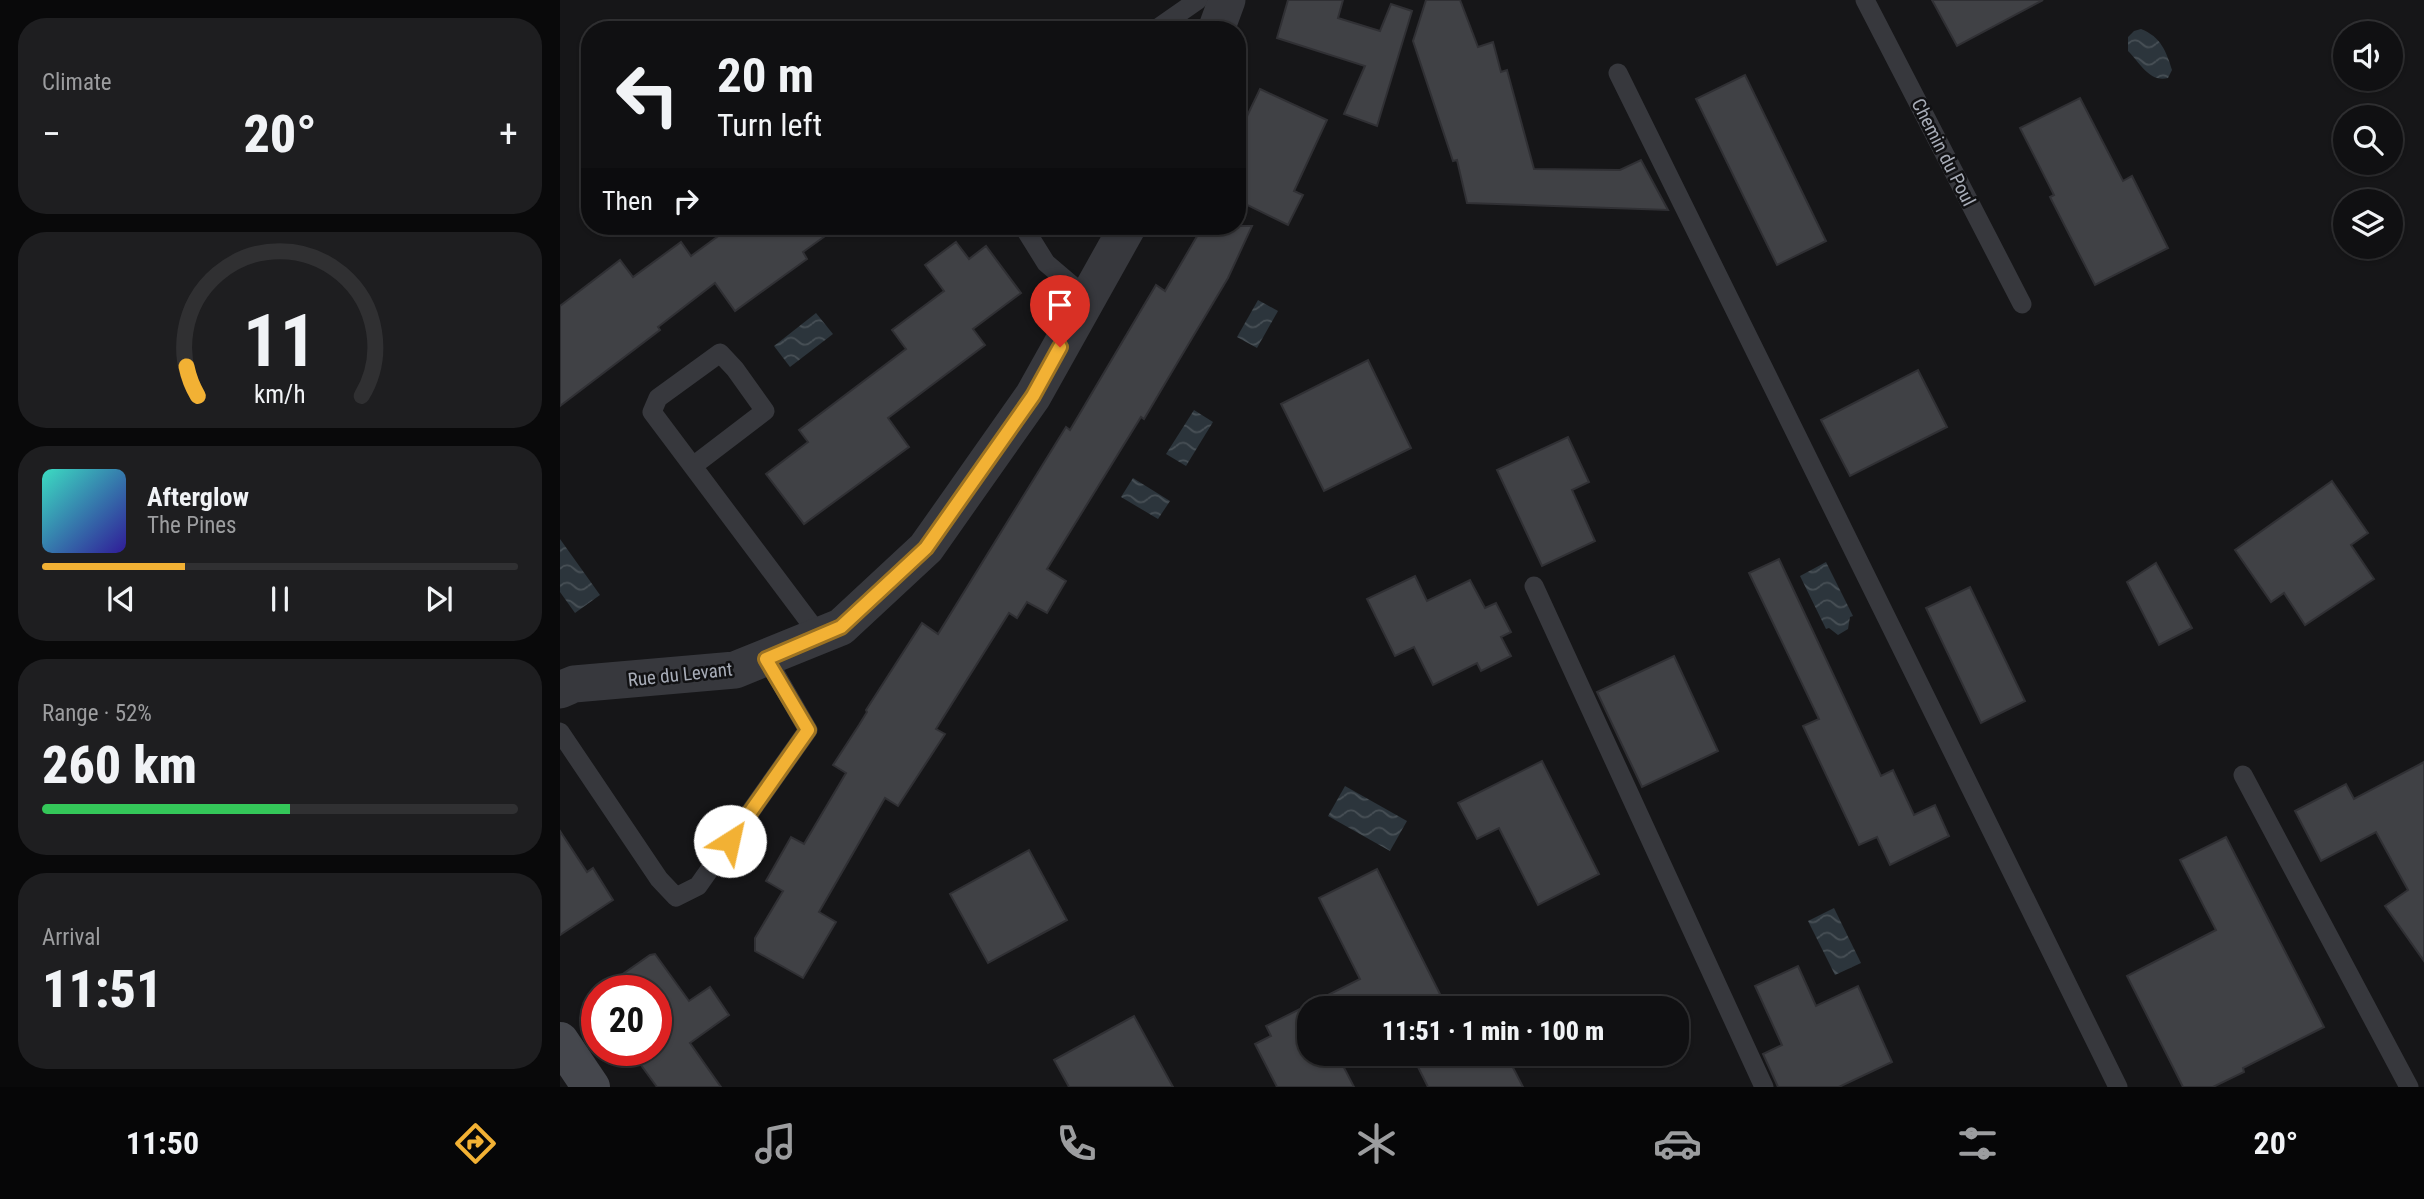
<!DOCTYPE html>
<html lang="en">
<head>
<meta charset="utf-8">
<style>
	:root { --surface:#101012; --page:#1e1e20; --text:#f1f3f6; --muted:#9c9d9f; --line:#303032; --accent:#f2b134 }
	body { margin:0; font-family:"Roboto Condensed",sans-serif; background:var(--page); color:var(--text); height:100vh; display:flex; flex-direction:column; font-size:26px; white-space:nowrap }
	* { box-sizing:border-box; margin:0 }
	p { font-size:23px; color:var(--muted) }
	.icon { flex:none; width:38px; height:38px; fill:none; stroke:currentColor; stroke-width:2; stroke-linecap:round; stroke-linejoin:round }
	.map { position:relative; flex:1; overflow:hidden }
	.drawer { display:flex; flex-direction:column; gap:18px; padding:18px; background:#09090a; width:560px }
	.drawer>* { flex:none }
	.hud { position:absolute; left:21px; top:21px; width:665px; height:214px; border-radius:28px; box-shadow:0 2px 5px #0004,0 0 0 2px var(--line); background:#101012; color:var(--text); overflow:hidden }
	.tools { position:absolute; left:1773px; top:21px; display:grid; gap:14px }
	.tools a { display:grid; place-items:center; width:70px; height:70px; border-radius:50%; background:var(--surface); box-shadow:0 2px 5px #0004,0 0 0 2px var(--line); font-size:35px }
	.speed { position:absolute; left:21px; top:975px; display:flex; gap:14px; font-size:35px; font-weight:700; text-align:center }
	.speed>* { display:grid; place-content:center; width:91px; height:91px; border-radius:50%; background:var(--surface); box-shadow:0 2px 5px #0004,0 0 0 2px var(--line); line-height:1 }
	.speed .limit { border:10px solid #d22; background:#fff; color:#111 }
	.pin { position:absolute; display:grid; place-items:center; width:60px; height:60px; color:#fff; margin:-72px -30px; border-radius:50% 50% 50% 0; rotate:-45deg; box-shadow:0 0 7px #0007 }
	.pin .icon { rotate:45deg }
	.me { position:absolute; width:77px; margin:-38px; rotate:35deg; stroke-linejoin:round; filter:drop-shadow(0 0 5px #0008) }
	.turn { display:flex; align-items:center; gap:24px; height:147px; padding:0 21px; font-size:32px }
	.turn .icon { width:91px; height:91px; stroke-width:2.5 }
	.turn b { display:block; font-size:49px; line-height:60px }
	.then { display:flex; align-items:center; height:66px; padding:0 21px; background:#0003; gap:14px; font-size:26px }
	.big { font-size:52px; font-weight:800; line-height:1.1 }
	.drawer .widget { flex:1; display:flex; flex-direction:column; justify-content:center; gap:10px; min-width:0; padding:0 24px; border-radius:28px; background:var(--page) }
	.drawer .dial { align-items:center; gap:0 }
	.dial svg { height:182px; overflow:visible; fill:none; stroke:var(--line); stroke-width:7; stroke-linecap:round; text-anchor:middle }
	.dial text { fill:var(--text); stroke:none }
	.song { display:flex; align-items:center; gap:21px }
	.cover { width:84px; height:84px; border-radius:10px; background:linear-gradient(135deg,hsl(170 70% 55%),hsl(250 70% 35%)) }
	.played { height:7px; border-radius:4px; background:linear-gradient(90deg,var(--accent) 30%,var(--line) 30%) }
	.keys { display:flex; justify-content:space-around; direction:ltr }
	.heat { display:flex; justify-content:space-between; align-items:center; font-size:38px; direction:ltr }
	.charge { height:10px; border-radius:5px; background:linear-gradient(90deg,#34c759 52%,var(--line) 0) }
	.trip { position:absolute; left:737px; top:996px; width:392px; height:70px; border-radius:28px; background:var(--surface); box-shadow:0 2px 5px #0004,0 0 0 2px var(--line); font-weight:800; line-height:70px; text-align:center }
	.menu { display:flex; height:112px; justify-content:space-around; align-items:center; background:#060607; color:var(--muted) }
	.menu .icon { width:49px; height:49px }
	.menu .active { color:var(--accent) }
	.menu b { font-size:32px; color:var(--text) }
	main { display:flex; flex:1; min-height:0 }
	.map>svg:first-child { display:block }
	.water { fill:url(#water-waves) }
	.building { fill:#404145; stroke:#303034; stroke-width:2 }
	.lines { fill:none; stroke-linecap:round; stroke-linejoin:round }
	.lane { stroke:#37383d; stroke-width:19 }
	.street { stroke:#37383d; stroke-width:37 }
	.secondary { stroke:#45474d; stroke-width:38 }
	.route-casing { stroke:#9d7322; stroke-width:18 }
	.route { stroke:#f2b134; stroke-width:12 }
	.labels { text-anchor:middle; stroke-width:5; stroke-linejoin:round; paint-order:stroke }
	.street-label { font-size:19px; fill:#a8adb8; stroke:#111113 }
</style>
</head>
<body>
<main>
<section class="drawer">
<div class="widget"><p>Climate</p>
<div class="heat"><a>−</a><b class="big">20°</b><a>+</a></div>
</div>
<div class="widget dial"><svg viewBox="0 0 100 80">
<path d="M14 69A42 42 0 1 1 86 69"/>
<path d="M14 69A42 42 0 0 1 9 56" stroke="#f2b134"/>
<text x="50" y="56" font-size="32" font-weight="700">11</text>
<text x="50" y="72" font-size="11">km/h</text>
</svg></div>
<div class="widget">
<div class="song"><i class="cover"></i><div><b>Afterglow</b><p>The Pines</p></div></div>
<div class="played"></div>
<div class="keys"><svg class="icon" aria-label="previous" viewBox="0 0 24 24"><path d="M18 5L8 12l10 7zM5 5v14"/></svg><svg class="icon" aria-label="pause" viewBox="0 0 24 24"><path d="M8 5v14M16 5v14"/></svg><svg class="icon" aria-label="next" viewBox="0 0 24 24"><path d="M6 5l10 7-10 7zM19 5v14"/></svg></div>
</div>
<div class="widget"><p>Range · 52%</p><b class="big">260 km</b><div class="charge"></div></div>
<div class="widget"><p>Arrival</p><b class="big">11:51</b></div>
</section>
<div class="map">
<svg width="1864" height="1087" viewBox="0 0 1864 1087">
	<defs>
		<pattern id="water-waves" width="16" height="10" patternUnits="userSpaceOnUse" patternTransform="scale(1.75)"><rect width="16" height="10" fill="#2c353c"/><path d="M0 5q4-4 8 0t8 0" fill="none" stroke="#485056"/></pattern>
	</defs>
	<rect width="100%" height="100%" fill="#161618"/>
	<!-- water -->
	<g class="water">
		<path d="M1581,29C1601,37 1606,51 1612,70L1608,78C1590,83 1580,63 1568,51V37L1574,31Z"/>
		<polygon points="698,300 718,311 697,348 677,337"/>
		<polygon points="256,313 273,334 230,367 214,346"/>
		<polygon points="634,410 653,422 626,466 606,454"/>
		<polygon points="573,478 610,501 598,519 561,497"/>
		<polygon points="0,539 40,595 15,613 0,592"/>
		<polygon points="1266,562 1293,616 1290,617 1288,629 1278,635 1269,628 1266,629 1240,576"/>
		<polygon points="785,786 847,821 830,851 768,816"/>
		<polygon points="1274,908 1301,963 1275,975 1248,921"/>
	</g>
	<!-- building -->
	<g class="building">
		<polygon points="728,0 783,0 778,18 820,31 831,4 852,11 817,126 784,114 805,66 717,38"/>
		<polygon points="866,0 900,0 918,47 933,42 941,72 947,70 974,169 1060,170 1081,160 1108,210 907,203 897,160 893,161 853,41"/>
		<polygon points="1372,0 1483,0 1397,46"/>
		<polygon points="1185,75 1266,241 1217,265 1136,99"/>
		<polygon points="700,89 767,120 734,191 743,195 728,225 677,200 677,137"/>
		<polygon points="1520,98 1563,181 1572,176 1608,248 1535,285 1490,197 1494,195 1460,128"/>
		<polygon points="172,226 279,226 243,252 247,259 175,311 155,283 98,327 100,330 0,406 0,306 60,260 73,277 121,242 131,256"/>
		<polygon points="643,226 692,226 668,278 616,365 584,419 581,417 487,569 506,581 487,613 467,602 457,618 449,613 376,729 385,734 338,806 325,798 259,912 276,922 243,978 195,951 195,938 223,891 206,881 231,837 244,844 286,773 273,765 299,725 307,712 306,710 362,623 378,634 506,427 510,430 596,285 605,291"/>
		<polygon points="396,242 409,259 426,246 461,293 413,329 425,345 328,418 349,447 244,524 206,474 248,442 239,430 346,349 332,330 384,291 365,265"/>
		<polygon points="808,360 851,448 764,491 721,404"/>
		<polygon points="1358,370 1387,427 1290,476 1261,420"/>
		<polygon points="1008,437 1029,482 1012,490 1035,541 982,566 937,470"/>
		<polygon points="1772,481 1808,533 1791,545 1814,579 1745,625 1724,593 1711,602 1675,550"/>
		<polygon points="1219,559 1321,776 1333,770 1354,815 1375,805 1389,836 1330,865 1317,837 1299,845 1243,726 1259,719 1189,573"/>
		<polygon points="1596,563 1632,628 1599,645 1567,582"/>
		<polygon points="855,576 867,601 910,580 925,608 936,603 951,632 941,637 951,656 921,671 917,663 873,685 854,647 835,656 807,599"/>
		<polygon points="1410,587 1465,701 1421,723 1366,608"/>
		<polygon points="1114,656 1158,751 1082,787 1037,692"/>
		<polygon points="982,761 1039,874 978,905 939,828 917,839 898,803"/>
		<polygon points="1864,762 1864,961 1825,906 1848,890 1816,832 1761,861 1735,811 1786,784 1794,799"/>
		<polygon points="0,831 27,872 33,868 53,900 0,935"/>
		<polygon points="1666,837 1764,1027 1683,1068 1684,1072 1653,1087 1623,1087 1567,976 1656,930 1620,860"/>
		<polygon points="469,850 507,920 428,963 390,894"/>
		<polygon points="817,869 887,1008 749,1008 749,1054 777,1054 794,1087 717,1087 695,1044 711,1036 706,1026 800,979 759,898"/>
		<polygon points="95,954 129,1001 150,987 169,1015 130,1043 161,1087 97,1087 70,1050 96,1050 96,990 40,990 90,955"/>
		<polygon points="1238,966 1256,1006 1298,986 1332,1062 1279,1087 1218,1087 1203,1054 1222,1045 1195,986"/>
		<polygon points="574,1016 613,1087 509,1087 494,1060"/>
		<polygon points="861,1054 946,1054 963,1087 868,1087 853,1057"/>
	</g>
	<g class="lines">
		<!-- lane -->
		<g class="lane">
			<polyline points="1305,0 1462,304"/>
			<polyline points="595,30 638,0"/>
			<polyline points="1058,73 1558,1087"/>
			<polyline points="463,226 486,263 527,298"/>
			<polyline points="133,466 205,411 175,369 160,353 98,398 92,412 260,636"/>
			<polyline points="974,586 1204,1087"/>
			<polyline points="0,732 99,879 116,897 138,886 248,730 207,659"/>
			<polyline points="1683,775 1849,1087"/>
		</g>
		<!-- street -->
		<g class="street">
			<polyline points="656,30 667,0"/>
			<polyline points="0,690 14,684 175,670 281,627 366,548 473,396 568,226"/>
		</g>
		<!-- secondary -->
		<polyline class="secondary" points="0,1041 31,1087"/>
	</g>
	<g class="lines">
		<!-- route casing -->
		<g class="route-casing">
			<polyline id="route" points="170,841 248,730 206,659 281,627 366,548 473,396 500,347"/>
		</g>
		<!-- route -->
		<use href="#route" class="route"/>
	</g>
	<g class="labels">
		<!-- street labels -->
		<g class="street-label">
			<text transform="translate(1384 152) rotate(63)" y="7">Chemin du Poul</text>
			<text transform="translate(120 674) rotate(-6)" y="7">Rue du Levant</text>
		</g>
	</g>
</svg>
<div class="tools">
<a><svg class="icon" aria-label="sound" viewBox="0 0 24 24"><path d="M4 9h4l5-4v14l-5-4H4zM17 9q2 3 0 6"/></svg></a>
<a><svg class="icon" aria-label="search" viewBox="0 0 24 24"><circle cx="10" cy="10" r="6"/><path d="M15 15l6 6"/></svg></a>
<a><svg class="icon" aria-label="layers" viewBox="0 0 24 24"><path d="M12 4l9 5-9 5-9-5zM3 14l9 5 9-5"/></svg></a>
</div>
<div class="speed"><div class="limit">20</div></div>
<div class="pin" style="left:500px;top:347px;background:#d93025"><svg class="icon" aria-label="arrive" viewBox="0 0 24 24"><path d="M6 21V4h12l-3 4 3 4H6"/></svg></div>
<svg class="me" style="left:170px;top:841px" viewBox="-20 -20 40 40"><circle r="19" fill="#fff"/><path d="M0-13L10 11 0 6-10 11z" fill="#f2b134"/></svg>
<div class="trip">11:51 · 1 min · 100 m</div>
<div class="hud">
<div class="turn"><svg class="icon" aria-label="left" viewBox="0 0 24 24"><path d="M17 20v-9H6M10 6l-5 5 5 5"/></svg><div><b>20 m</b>Turn left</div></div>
<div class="then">Then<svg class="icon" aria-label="right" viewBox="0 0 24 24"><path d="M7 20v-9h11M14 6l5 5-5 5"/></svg></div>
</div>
</div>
</main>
<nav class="menu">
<b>11:50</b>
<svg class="icon active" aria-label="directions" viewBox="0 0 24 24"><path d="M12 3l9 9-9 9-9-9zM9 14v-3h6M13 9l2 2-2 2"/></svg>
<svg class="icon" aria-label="music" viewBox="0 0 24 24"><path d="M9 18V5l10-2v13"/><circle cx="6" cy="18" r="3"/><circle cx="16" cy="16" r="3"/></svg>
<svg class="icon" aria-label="phone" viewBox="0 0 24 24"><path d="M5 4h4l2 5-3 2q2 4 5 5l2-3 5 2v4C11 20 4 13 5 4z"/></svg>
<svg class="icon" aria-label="climate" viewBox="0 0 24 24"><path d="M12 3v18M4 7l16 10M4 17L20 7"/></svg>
<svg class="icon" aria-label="car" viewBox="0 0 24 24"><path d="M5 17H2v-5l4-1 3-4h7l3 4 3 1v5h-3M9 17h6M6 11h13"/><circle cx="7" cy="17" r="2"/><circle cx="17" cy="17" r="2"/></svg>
<svg class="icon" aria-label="filters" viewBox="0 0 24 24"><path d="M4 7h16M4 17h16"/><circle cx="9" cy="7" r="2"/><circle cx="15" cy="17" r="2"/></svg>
<b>20°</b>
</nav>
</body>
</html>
